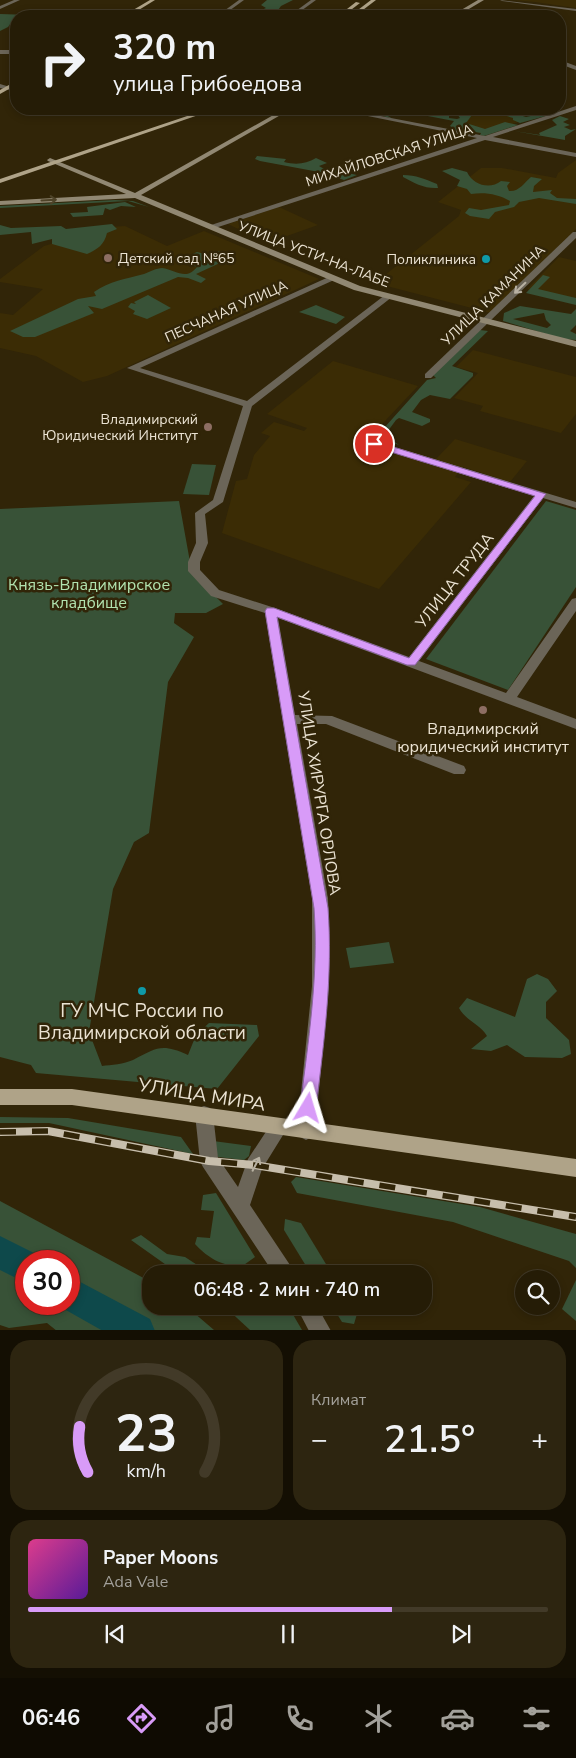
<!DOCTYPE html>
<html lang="ru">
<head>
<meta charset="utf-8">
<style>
	:root { --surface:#251c06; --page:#2d2510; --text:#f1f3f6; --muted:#a3a19b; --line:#423a28; --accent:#d89bf8 }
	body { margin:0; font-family:"Nunito Sans",sans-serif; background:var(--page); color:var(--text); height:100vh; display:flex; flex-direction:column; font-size:19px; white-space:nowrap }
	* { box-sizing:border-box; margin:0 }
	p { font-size:16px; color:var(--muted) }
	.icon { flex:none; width:28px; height:28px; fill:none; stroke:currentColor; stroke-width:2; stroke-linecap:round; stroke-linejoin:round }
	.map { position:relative; height:1330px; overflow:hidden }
	.side { display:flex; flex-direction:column; gap:10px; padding:10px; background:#140f03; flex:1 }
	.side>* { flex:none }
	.top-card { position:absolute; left:10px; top:10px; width:556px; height:105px; border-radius:20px; box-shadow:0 2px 8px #0003,0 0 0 1px var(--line); background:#251c06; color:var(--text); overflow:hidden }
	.buttons { position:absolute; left:515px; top:1270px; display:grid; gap:10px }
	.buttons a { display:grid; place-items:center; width:45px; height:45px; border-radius:50%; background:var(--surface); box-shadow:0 2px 8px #0003,0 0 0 1px var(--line); font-size:25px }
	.speed { position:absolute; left:15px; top:1250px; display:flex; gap:10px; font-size:25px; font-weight:700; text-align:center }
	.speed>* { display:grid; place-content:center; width:65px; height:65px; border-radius:50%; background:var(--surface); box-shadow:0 2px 8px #0003,0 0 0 1px var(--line); line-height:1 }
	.speed .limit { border:8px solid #d22; background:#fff; color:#111 }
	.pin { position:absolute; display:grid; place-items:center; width:42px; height:42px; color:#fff; margin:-21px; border:2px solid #fff; border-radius:50%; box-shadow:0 1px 5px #0007 }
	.me { position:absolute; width:55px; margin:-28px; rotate:7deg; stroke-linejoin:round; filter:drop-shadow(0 0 4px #0008) }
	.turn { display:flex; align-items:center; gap:18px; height:105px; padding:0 20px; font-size:22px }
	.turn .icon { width:65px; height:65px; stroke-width:2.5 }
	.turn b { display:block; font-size:35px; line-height:42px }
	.big { font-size:38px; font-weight:600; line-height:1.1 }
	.side .widget { flex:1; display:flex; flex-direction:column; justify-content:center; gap:8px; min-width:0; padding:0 18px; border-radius:20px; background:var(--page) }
	.side .dial { align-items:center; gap:0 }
	.dial svg { height:130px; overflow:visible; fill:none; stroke:var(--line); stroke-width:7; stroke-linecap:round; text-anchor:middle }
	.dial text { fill:var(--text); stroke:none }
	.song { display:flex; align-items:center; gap:15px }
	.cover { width:60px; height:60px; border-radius:8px; background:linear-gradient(135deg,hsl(330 70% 55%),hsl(270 70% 35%)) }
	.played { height:5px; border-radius:2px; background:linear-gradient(90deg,var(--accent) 70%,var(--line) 70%) }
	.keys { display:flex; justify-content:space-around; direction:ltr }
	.heat { display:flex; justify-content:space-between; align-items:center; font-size:28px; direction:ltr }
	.side .tiles { flex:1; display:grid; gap:10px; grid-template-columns:1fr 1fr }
	.widget:last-child { grid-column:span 2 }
	.trip { position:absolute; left:142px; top:1265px; width:290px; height:50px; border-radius:20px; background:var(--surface); box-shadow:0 2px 8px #0003,0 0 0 1px var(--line); font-weight:600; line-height:50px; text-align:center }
	.tab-bar { display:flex; height:80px; justify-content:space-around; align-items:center; background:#0f0b02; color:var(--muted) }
	.tab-bar .icon { width:35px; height:35px }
	.tab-bar .selected { color:var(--accent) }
	.tab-bar b { font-size:22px; color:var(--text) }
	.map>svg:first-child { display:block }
	.built { fill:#3b2c05 }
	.green { fill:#385237; fill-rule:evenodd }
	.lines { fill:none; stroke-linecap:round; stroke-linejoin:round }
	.river { fill:#0e494b; fill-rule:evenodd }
	.street { fill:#6b6558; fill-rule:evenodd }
	.secondary { fill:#918873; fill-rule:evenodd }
	.primary { fill:#afa388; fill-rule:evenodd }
	.rail-casing { stroke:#c7beac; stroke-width:8 }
	.rail { stroke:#312508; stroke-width:5.5; stroke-dasharray:16; stroke-linecap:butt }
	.oneway { stroke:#4e4328 }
	.oneway2 { stroke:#b8b1a2 }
	.route { fill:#d89bf8; stroke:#8c65a1 }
	.education-dot { fill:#8d6e63; stroke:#312508; stroke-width:2 }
	.culture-dot { fill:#0f9aa8; stroke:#312508; stroke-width:2 }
	.labels { text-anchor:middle; stroke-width:5; stroke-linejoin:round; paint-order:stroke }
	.far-street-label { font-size:14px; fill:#ebe3d3; stroke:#312508 }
	.far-poi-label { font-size:14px; fill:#ebe3d3; stroke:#312508; text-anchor:end }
	.street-label { font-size:16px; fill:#ebe3d3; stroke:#312508 }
	.park-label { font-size:16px; fill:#b1e3af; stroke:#312508 }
	.poi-label { font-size:16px; fill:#ebe3d3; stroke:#312508 }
	.near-poi-label { font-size:19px; fill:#ebe3d3; stroke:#312508 }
	.near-street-label { font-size:19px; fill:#ebe3d3; stroke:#312508 }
</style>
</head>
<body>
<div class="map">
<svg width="576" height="1331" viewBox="0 0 576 1331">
	<rect width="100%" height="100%" fill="#312508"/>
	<!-- built -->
	<g class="built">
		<polygon points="513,0 576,0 576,8 535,2"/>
		<polygon points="480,109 495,109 527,119 485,134 454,128"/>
		<polygon points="576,160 576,229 491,313 375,283 459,216 461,210 438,202 481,168 502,168 556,178 558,173"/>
		<polygon points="279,207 318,225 267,243 228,224"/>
		<polygon points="125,226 167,246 204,231 319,279 107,376 83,382 36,356 0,348 0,313 13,315 43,289 0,282 0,279 44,246 110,227"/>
		<polygon points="559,257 576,261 576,301 527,289"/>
		<polygon points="473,350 576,377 576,414 561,433 480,411 483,406 454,398 478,373 456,367"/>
		<polygon points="333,361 418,386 368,439 436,459 455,439 527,461 510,482 463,467 455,477 471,482 379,589 222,533 236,481 247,479 254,455 270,436 261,433 274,422 304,431 307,428 267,414"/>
	</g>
	<!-- green -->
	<g class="green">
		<polygon points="267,0 293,0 281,6 276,13 260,16 253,14 266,8 261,5"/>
		<polygon points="0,14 61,16 16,16 8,27 0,31"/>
		<polygon points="372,109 420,109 416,111 429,115 446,111 444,113 449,115 449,118 457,119 460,118 457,114 466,113 454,110 468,112 474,109 500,109 526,117 549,112 553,114 520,123 513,120 513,118 485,109 496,115 472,115 466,123 485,129 505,122 518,125 484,136 480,135 481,133 475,132 473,134 454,130 455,129 450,126 454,121 396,110 386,115 393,119 370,112"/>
		<polygon points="560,116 569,119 563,122 570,125 564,127 571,130 576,129 565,136 565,140 514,131 540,135 539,133 557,125 552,120"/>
		<path d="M257,156L286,159L284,162C296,165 306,164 316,158L327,163L319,166L326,170L341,165L353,170L342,172L357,175L344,180L319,172L260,161L255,159Z"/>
		<path d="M452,168L467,172C473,185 490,190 501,181L510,182L507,186L509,191C519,192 524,183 531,177L542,179L534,186L533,192L552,190L550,193L557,198L576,199V204L539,198L519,202L514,207L495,212L489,219L470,216L465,213L469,208L481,210L509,205L510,201C498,194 485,192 471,194L467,189L457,186L460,180L442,171Z"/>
		<path d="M403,175C416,175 425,179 437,184L438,188C425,189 414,183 403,177Z"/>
		<polygon points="115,200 133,201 149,207 128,201 0,208 0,206"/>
		<polygon points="125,202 136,207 121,206 110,210 105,208 103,215 73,217 70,213 88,212 87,207"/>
		<path d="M112,224L117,229L107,233C104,245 98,249 87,254L52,244V239L32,244L31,232L0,235V225L11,228L61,226L66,229Z"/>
		<path d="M216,251L225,252L233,257L196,274L206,279L201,283L188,278L178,277L102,309L88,306L94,313L35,337H23L10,331L78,299L96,296L94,292C110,281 125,279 144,274C149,272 157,268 162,268C176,270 186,281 197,267L184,262L186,257L197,252L209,255Z"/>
		<polygon points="543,275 550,277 538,289 576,298 576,305 526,293"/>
		<polygon points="148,295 171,308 147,319 133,314 135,311 128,307 131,303 136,304 134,302"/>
		<polygon points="316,305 345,317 336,324 299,312"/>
		<path d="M520,306L571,314L576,309V325L570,331L576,334V340L563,339L503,321L504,313ZM544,313L546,320L551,325L547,328L513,319Z"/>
		<polygon points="480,330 488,331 452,366 473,373 473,376 450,399 430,395 421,400 412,412 430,419 430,422 422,426 399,418 396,420 385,435 399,445 376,437 427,380 436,378 433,375"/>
		<polygon points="192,464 216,465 209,495 183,494"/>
		<path d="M179,501L192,573L223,604L206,613H175L174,623L194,637L168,682L149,833L134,842L113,889L89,1032L102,1066C111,1065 124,1064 133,1060C157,1048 161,1043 188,1055L196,1035L209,1023L257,1025L259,1036L217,1089L36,1073L31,1065L0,1057V509Z"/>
		<polygon points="546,501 576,510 576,587 508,690 426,659"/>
		<polygon points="389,942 394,963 350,968 346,948"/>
		<path d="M537,974L548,979L557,991L546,1002V1018L569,1040L571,1054L562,1058L525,1057L507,1045L491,1051L471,1049L487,1036C480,1024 466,1021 459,1008L467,998L515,1017L527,979Z"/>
		<polygon points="0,1117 68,1118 181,1137 193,1154 49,1123 0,1123"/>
		<polygon points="213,1141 251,1146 249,1156 244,1160 218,1157 213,1147"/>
		<polygon points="296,1177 480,1207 576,1234 576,1268 569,1261 453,1222 297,1193 291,1182"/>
		<path d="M216,1193L255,1257L241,1267C221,1265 209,1259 195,1244L197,1237L210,1238L214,1211L201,1210L203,1195Z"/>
		<path d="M0,1201L151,1282V1306H186L214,1330L57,1331L47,1323L9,1328L0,1325ZM69,1261V1304H26V1261Z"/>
		<polygon points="285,1219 301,1223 332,1274 311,1274 284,1230"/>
		<polygon points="141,1235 167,1254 185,1257 211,1274 179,1274 131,1240"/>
		<polygon points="576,1280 576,1321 562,1309"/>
		<polygon points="224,1306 288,1306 302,1330 250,1330"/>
		<polygon points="332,1306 353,1306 357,1314 354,1324 342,1322"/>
	</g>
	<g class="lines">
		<!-- river -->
		<g class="river">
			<polygon points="0,1236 38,1255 40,1261 26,1261 26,1283 0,1270"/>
			<polygon points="69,1276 150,1319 155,1331 103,1331 57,1305 69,1304"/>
		</g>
		<!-- street -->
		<g class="street">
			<polygon points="14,0 20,0 0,9 0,6"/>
			<polygon points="239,0 244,0 222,16 217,16"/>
			<polygon points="311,0 316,0 294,16 289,16"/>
			<polygon points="500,0 576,9 576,11 502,1"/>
			<polygon points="133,11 187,14 190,16 131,13"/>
			<rect x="0" y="50" width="16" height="4"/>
			<polygon points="560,60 576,66 576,70 560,64"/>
			<polygon points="0,84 10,87 11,88 8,90 0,88"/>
			<polygon points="576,106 576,110 493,137 576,153 576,157 485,140 212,229 205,227 477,138 333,109 344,109 485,136"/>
			<polygon points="573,232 576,232 576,238 431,378 425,378 425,374"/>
			<polygon points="331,276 334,276 334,280 140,368 247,401 385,295 392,297 252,406 223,502 205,514 208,543 200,562 200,570 219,590 275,608 409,657 534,496 355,441 355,437 361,437 576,502 576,508 543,498 419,661 506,693 572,599 576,598 576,611 517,697 576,719 576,729 278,618 295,715 332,716 464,766 466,770 464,774 454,774 326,724 297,724 328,898 329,927 329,986 315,1131 312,1137 306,1140 300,1137 297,1131 312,986 312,898 265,613 211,596 188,571 188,562 196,543 195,513 213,500 243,406 127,368"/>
			<polygon points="204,1106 210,1108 213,1114 218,1158 238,1187 248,1159 273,1121 279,1118 285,1121 288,1127 262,1169 250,1205 296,1274 274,1274 203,1167 200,1161 195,1114 198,1108"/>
			<polygon points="296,1306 317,1306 331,1331 309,1331"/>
		</g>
		<!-- secondary -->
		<g class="secondary">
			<polygon points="478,0 484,0 457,16 451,16"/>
			<polygon points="284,109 291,109 141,195 360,286 576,341 576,347 354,290 135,198 0,205 0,201 126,194 48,161 47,160 50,158 135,193"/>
		</g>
		<!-- primary -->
		<g class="primary">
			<polygon points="150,0 155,0 129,16 123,16"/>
			<polygon points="371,0 376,0 355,16 350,16"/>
			<polygon points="356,2 360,3 343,16 338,16"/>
			<polygon points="16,81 16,85 0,94 0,90"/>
			<polygon points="208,109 216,109 0,183 0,179"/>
			<polygon points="0,1089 72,1089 576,1159 576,1177 72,1105 0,1105"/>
		</g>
		<!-- rail casing -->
		<g class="rail-casing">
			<polyline id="rail" points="0,1132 48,1131 209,1161 254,1165 576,1217"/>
		</g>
		<!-- rail -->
		<use href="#rail" class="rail"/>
	</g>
	<!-- one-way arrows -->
	<defs><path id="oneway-shaft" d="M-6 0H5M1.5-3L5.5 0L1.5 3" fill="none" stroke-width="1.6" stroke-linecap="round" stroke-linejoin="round" transform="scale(1.25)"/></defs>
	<use class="oneway" href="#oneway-shaft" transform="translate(49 200) rotate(-3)"/>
	<g class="oneway2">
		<use href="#oneway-shaft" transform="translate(520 288) rotate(136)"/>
		<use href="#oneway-shaft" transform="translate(256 1164) rotate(-63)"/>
	</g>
	<!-- route -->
	<path class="route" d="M374,441L546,494L415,665H407L277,617L328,908C333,975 324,1042 316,1108L313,1114L308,1116L302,1114L300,1108C308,1042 319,975 314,908L265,611L267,608H274L409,658L535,496L371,446L370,444Z"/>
	<!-- markers -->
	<g class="education-dot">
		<circle cx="108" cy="258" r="5"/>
		<circle cx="208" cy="427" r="5"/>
		<circle cx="483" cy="710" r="5"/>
	</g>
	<g class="culture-dot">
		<circle cx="486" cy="259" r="5"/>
		<circle cx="142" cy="991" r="5"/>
	</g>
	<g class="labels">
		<!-- far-street labels -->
		<g class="far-street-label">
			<text transform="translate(389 155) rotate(-18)" y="5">МИХАЙЛОВСКАЯ УЛИЦА</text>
			<text transform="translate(314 254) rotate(21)" y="5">УЛИЦА УСТИ-НА-ЛАБЕ</text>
			<text transform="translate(493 295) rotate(-44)" y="5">УЛИЦА КАМАНИНА</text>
			<text transform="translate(226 311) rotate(-24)" y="5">ПЕСЧАНАЯ УЛИЦА</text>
		</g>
		<!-- far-poi labels -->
		<g class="far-poi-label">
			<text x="118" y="263" text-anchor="start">Детский сад №65</text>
			<text x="476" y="264">Поликлиника</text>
			<text x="198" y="424">Владимирский<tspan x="198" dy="16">Юридический Институт</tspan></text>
		</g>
		<!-- street labels -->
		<g class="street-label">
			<text transform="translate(454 580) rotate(-52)" y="6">УЛИЦА ТРУДА</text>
			<text transform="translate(320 793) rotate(81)" y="6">УЛИЦА ХИРУРГА ОРЛОВА</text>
		</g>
		<!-- park labels -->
		<g class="park-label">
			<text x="89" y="590">Князь-Владимирское<tspan x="89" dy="18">кладбище</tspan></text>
		</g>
		<!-- poi labels -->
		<g class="poi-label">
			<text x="483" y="734">Владимирский<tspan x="483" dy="18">юридический институт</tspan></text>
		</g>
		<!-- near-poi labels -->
		<g class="near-poi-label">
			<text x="142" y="1017">ГУ МЧС России по<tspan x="142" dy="22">Владимирской области</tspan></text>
		</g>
		<!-- near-street labels -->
		<g class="near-street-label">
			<text transform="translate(202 1094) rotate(9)" y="7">УЛИЦА МИРА</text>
		</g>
	</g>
</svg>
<div class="buttons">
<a><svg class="icon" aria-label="search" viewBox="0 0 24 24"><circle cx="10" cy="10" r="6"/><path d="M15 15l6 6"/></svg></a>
</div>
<div class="speed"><div class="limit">30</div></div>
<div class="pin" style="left:374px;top:444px;background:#d93025"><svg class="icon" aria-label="arrive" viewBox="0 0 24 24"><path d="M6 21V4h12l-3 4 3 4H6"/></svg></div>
<svg class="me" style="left:308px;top:1108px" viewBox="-20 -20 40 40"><path d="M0-17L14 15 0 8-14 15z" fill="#d89bf8" stroke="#fff" stroke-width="4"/></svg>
<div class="trip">06:48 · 2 мин · 740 m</div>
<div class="top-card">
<div class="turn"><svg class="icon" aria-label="right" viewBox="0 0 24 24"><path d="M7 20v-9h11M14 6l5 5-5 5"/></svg><div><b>320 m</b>улица Грибоедова</div></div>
</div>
</div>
<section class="side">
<div class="tiles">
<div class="widget dial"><svg viewBox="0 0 100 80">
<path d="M14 69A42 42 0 1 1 86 69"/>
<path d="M14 69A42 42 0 0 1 9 41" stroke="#d89bf8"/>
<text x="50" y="56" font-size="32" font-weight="700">23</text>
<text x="50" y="72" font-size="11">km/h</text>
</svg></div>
<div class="widget"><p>Климат</p>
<div class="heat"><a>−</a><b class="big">21.5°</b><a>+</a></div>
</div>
<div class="widget">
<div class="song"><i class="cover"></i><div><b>Paper Moons</b><p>Ada Vale</p></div></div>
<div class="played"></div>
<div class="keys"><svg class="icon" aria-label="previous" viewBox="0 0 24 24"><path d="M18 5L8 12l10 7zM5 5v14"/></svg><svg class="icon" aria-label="pause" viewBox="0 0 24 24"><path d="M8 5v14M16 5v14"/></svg><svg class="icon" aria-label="next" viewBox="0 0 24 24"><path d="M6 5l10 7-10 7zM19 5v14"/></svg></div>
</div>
</div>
</section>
<nav class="tab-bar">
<b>06:46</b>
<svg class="icon selected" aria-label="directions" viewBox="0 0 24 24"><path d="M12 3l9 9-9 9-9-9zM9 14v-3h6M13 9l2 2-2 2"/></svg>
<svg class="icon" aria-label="music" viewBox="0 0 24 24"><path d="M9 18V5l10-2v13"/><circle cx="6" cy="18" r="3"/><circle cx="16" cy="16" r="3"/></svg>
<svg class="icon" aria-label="phone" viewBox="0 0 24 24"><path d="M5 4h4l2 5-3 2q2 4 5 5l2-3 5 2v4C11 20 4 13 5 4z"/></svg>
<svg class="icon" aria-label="climate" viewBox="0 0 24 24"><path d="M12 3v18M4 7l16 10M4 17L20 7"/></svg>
<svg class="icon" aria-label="car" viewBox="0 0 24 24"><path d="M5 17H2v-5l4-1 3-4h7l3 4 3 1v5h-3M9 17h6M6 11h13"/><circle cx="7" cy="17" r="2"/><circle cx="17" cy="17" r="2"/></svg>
<svg class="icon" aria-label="filters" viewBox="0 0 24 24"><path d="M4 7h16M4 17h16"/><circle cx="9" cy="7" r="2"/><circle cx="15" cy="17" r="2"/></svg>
</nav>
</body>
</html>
